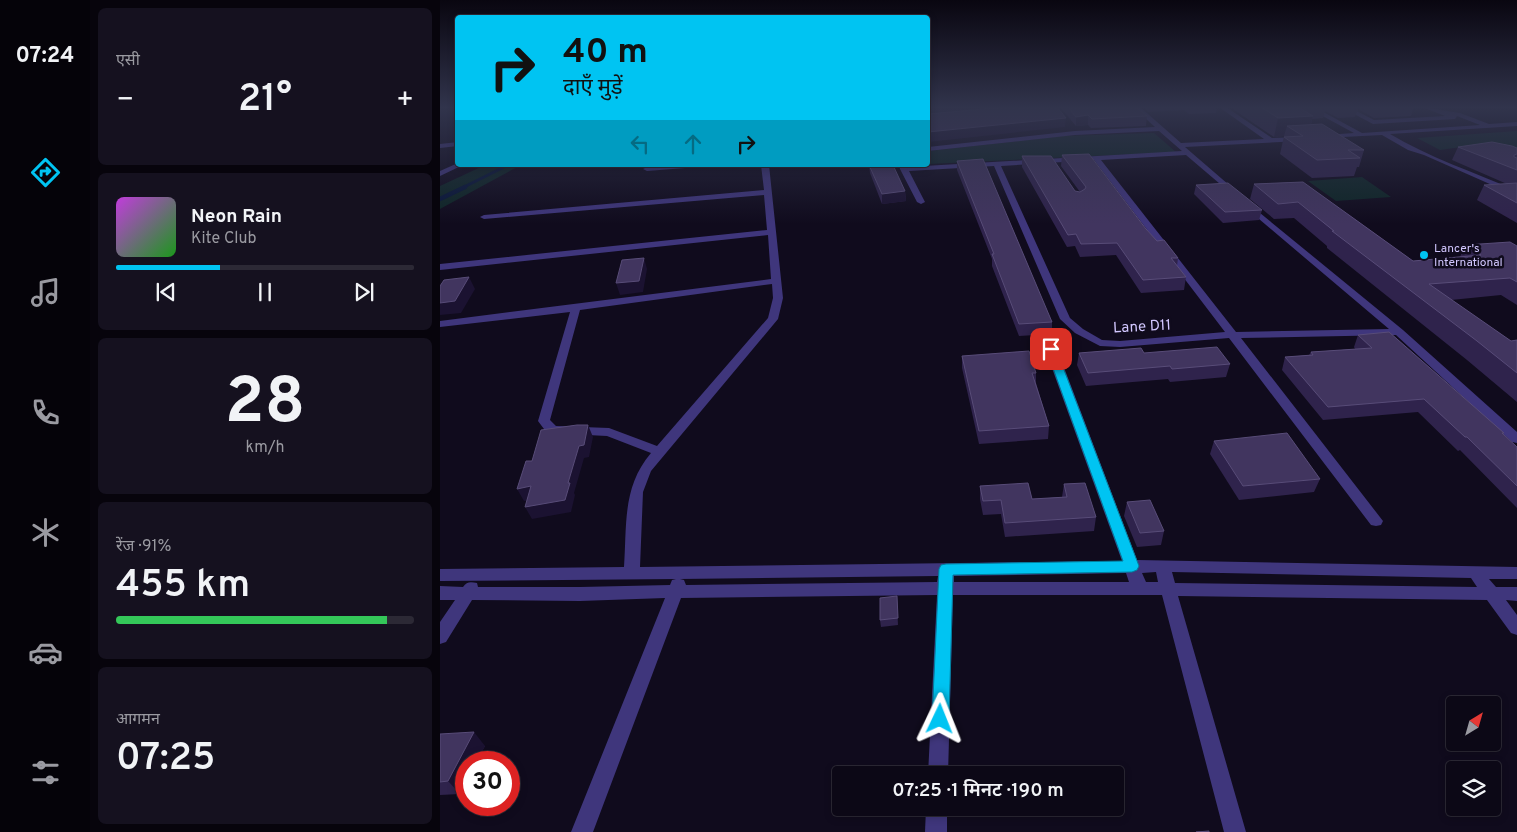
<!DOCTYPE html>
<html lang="hi">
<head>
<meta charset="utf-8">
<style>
	:root { --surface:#0c0816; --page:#15111f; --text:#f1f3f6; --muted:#9a9aa1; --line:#2c2935; --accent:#00c4f2 }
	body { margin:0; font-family:Overpass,"Noto Sans Devanagari",sans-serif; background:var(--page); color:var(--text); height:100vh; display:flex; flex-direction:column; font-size:19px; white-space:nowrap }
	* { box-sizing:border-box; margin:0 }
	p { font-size:16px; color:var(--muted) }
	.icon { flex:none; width:28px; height:28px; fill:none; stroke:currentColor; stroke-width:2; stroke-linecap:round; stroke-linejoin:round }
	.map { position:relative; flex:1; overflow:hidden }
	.details { display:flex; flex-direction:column; gap:8px; padding:8px; background:#07040c; width:350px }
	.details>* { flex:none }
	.hud { position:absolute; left:15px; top:15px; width:475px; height:152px; border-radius:5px; box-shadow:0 2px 8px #0003,0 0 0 1px var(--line); background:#00c4f2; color:#111; overflow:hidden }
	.needle { width:32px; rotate:37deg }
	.controls { position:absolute; left:1006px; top:696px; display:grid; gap:10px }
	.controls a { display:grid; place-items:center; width:55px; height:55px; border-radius:5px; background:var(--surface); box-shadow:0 2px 8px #0003,0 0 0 1px var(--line); font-size:25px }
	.speed { position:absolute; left:15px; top:751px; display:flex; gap:10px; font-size:25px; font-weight:700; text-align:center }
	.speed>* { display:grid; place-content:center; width:65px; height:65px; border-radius:50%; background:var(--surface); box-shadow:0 2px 8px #0003,0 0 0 1px var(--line); line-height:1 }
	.speed .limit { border:8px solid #d22; background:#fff; color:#111 }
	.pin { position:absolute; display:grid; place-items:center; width:42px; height:42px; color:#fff; margin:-21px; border-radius:10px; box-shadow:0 2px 8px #0006 }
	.me { position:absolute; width:55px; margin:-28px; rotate:2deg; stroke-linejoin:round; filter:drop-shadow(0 0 4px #0008) }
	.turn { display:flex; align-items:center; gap:18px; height:105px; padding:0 25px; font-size:22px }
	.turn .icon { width:65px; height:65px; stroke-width:2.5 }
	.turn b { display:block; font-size:35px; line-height:42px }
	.lanes { display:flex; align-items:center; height:48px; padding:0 25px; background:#0003; justify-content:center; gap:25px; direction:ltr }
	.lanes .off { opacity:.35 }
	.big { font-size:38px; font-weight:600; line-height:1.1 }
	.details .tile { flex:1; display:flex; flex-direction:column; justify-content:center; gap:8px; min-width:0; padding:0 18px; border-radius:8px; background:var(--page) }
	.details .dial { align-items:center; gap:0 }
	.dial b { font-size:65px; line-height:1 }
	.song { display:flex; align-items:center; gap:15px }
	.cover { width:60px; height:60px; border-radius:8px; background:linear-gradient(135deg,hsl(290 70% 55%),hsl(120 70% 35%)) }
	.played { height:5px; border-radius:2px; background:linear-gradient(90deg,var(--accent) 35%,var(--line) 35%) }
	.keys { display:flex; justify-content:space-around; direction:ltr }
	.heat { display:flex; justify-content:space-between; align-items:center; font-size:28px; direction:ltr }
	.charge { height:8px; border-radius:4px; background:linear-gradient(90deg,#34c759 91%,var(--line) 0) }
	.trip { position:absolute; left:392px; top:766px; width:292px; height:50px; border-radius:5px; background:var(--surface); box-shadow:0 2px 8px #0003,0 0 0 1px var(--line); font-weight:600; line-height:50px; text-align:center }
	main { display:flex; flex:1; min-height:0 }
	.tab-bar { display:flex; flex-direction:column; width:90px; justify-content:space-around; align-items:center; background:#050309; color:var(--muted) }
	.tab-bar .icon { width:35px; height:35px }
	.tab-bar .active { color:var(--accent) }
	.tab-bar b { font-size:22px; color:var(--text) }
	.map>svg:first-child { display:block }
	.green { fill:#0e2526 }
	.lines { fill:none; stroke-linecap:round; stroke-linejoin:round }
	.stream-far1 { stroke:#081639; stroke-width:3 }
	.stream { stroke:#081639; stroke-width:4.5 }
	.street { fill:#3f367c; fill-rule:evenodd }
	.wall { fill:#2f234c }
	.shaded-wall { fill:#1b1231 }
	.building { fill:#41355f; stroke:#584c78 }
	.route { fill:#00c4f2; stroke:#007f9d }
	.poi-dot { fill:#00c4f2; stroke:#100b1d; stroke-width:2 }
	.labels { text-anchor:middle; stroke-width:5; stroke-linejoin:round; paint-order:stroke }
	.far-poi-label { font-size:12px; fill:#d2c7ff; stroke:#100b1d; text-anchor:start }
	.street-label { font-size:15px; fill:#d2c7ff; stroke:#100b1d }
</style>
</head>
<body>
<main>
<nav class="tab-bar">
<b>07:24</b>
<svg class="icon active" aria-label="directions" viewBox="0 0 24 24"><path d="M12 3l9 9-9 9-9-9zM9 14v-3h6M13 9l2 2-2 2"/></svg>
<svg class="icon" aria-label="music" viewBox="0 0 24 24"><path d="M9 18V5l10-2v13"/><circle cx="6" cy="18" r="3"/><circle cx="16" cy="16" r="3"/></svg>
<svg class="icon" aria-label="phone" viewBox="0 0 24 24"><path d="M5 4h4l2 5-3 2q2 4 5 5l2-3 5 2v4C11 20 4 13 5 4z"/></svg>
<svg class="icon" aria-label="climate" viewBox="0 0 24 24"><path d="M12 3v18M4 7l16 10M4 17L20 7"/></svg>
<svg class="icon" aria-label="car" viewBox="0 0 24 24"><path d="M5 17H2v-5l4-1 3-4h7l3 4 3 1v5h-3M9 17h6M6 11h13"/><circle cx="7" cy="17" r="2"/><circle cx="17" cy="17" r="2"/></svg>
<svg class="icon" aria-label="filters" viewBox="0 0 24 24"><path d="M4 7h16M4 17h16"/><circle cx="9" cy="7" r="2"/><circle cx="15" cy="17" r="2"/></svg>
</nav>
<section class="details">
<div class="tile"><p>एसी</p>
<div class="heat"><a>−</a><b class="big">21°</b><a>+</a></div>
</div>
<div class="tile">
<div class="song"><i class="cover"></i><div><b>Neon Rain</b><p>Kite Club</p></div></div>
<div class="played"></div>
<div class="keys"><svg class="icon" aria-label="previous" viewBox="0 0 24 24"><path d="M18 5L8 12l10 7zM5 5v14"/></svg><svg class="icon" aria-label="pause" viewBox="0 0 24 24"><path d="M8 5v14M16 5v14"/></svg><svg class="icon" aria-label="next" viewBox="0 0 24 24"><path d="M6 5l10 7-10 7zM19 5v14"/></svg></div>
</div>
<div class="tile dial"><b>28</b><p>km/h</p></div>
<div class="tile"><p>रेंज · 91%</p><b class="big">455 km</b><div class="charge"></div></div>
<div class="tile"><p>आगमन</p><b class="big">07:25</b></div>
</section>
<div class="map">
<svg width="1077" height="832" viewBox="0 0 1077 832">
	<rect width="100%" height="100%" fill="#100b1d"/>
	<!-- green -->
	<g class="green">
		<polygon points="1077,131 1077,152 1051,143 1000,150 977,138"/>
		<polygon points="714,133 736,152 488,164 488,151 623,136"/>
		<polygon points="45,165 81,165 0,209 0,186"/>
		<polygon points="922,177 951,197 896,201 868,181"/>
	</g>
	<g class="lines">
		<!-- stream-far1 -->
		<polyline class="stream-far1" points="22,188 68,165"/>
		<!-- stream -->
		<polyline class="stream" points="0,199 25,187"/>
		<!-- street -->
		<g class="street">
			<path d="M693,107H700L741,143L824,139L779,107H786L832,138L860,137L863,139L860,141L745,147L796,191V195H793L746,155L661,160L796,332L949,329L806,208V204H809L963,330L1077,432V443L1072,442L956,335L801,338L943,521L941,525L936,526L931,525L789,338L680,347L660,346L635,333L620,319L554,166L469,171L485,202L481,204L477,202L460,169L459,165L467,167L742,151L719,131L635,135L488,151V147L635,131L715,127ZM654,160L785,332L680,341L662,340L643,329L630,318L561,166Z"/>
			<path d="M866,107H874L922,133L1040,125L1017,116L1015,119L933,124L901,107H909L934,120L1005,116L982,107L1020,113L1049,124L1077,122V126L950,134C988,157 1036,173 1077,191V196L984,155L968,150L942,135L883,138V136L885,135L914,133Z"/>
			<polygon points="18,142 18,146 0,148 0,144"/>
			<polygon points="18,163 18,165 23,165 0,176 0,171"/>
			<polygon points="231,165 262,165 258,167 207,171 203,169 207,167"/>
			<path d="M321,165H329L343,298L338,319L211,471L203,492L200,567L682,561L605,349L611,346L617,349L697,560L1077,567V579H1049L1056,587H1077V601L1066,600L1077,615V635L1071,633L1047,600L738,596L806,832H784L722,595H513L508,775H488L497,595L241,598L153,832H131L225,598L140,601L32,600L6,642L0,644V622L15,600H0V586L23,587C27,581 31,582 37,583L38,587H140L230,585L232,580L236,579L0,581V569L184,567C187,525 182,487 211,453L167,436L107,433L98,421L130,312L0,327V321L331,279L328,235L0,270V264L327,230L324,195L44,219L40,217L44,215L324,190ZM332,284L333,298L328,318L217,446L169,428L116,426L110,420L140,310ZM716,572L718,582H706L702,573ZM732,572L1031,578L1037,587L735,583ZM686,573L689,582H514V576ZM498,576L497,582L246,585L244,580L240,579Z"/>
			<polygon points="486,808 507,808 507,832 485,832"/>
		</g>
	</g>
	<!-- wall -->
	<g class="wall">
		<polygon points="620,107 697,107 707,116 706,126 651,128 648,125 636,126"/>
		<polygon points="703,107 777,107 776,113 749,114 744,110 708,112"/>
		<polygon points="790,107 974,107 971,116 934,118 918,109 915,117 898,118 885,111 883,118 872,119 871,125 924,150 919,167 917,167 914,176 872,178 840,154 844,136 834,137"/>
		<polygon points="1018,147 1077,148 1077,223 1037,200 1044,185 1067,184 1012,160"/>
		<polygon points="622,155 706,229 717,241 738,258 737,266 746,277 744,290 701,293 676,255 640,257 635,246 627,247 582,167 582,156 635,191 640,192 621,166"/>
		<polygon points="517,161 612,322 612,334 579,336 552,266 552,259 517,170"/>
		<polygon points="429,165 465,191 466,201 442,204 430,173"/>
		<polygon points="863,182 973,261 1020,257 1025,245 1077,246 1077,305 1061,295 1011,300 1071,341 1077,340 1077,402 1027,360 887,248 887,246 854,218 834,219 810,199 814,184"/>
		<polygon points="756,185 822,210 819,220 783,223 754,194"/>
		<polygon points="918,335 1064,433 1063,434 1077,447 1077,508 1020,450 1018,451 978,412 883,420 842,370 845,357 869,355 871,352 915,349 914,347"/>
		<polygon points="639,353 704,353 790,364 786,377 730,382 728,379 646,386 637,365"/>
		<polygon points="522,356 596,373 596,383 609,426 608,439 539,444 522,368"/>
		<polygon points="774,441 880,479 874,492 799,500 770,454"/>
		<polygon points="624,484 656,517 654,531 565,537 561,514 543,515 540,499 540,486 592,499 622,497"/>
		<polygon points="687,502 724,531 721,545 697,547 684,516"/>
		<polygon points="457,603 458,625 441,627 440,620"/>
		<polygon points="0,734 45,746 36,762 26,762 26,783 20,794 0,795"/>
	</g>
	<!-- shaded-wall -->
	<g class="shaded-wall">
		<polygon points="488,107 592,107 488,116"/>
		<polygon points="648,115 648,125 636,126 636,117"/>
		<polygon points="873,116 868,134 847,126 844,136 834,137 838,118"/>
		<polygon points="626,118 625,127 488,142 488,132"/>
		<polygon points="465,191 466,201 442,204 442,194"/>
		<polygon points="204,258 207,269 203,292 180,295 176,283"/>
		<polygon points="29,277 35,289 21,313 0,315 0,303"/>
		<polygon points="148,425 153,437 149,457 144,458 134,493 135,495 131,512 92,519 85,507 128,483 139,446"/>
		<polygon points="91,486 98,499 84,501 77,489"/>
		<polygon points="34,732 45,746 36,762 26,762 26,783 20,794 8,781"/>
	</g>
	<!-- building -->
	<g class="building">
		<polygon points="566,107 617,107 626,118 488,132 488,114"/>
		<polygon points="628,107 696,107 707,116 652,119 648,115 636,117"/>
		<polygon points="821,107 858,107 873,116 838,118"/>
		<polygon points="882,124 924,150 908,150 920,158 877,160 844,137 863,136 847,126"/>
		<polygon points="1052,142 1072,146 1077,148 1077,154 1074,155 1074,157 1077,158 1077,170 1018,147"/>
		<polygon points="649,154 706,229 717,241 724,240 738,258 731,258 746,277 703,280 677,243 641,244 636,234 628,235 582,156 611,156 635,191 640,192 645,189 646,187 622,155"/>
		<polygon points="543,159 612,322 579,324 552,254 554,254 517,161"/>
		<polygon points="429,165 453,165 465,191 442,194"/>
		<polygon points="863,182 973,261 1041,255 1025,245 1070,242 1077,246 1077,282 1070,278 989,284 1071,341 1077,340 1077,373 1037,341 892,231 894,231 858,202 838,204 814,184"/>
		<polygon points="788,183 822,210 785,212 756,185"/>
		<polygon points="1077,183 1077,203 1044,185"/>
		<polygon points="204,258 199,281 176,283 182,260"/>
		<polygon points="29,277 15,301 0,303 0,286 4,280"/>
		<polygon points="949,332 1064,433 1062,433 1077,447 1077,486 1027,437 1025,437 984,399 888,407 845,357 873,355 871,352 932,348 918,335"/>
		<polygon points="777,347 790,364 732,369 730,366 648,373 639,353 701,348 704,353"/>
		<polygon points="589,351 596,373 592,373 609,426 539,431 522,356"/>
		<polygon points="137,425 148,425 144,445 139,446 128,483 130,483 125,500 85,507 91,486 77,489 86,461 92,461 101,430"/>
		<polygon points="847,433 880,479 803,486 774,441"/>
		<polygon points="588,483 592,499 627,497 624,484 645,483 656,517 565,523 561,500 543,501 540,486"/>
		<polygon points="710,500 724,531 700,533 687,502"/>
		<polygon points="457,596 458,618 440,620 440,598"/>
		<polygon points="34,732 8,781 0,782 0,734"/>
		<polygon points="769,831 769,832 756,832"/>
	</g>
	<!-- sky -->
	<linearGradient id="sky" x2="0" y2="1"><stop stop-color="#090610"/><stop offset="0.48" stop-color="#31344c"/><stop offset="1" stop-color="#31344c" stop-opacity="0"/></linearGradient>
	<rect width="1077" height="224" fill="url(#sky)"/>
	<!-- route -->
	<polygon class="route" points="608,346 615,346 616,349 699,566 697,570 692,572 513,575 509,719 506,725 500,727 494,725 492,719 499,569 501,565 506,564 683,561 606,349"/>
	<!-- markers -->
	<circle class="poi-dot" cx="984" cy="255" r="5"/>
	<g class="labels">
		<!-- far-poi labels -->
		<g class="far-poi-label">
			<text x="994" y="252">Lancer's<tspan x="994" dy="14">International</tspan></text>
		</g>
		<!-- street labels -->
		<g class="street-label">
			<text transform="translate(702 326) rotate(-3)" y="5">Lane D11</text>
		</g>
	</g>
</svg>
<div class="controls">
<a><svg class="needle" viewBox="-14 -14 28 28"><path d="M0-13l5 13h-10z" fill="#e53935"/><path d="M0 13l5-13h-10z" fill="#9a9aa1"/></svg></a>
<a><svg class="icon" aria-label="layers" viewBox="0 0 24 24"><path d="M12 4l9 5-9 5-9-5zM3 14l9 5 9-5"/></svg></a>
</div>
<div class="speed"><div class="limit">30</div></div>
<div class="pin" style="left:611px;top:349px;background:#d93025"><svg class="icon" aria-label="arrive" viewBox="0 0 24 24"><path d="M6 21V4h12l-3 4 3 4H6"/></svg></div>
<svg class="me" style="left:500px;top:719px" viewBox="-20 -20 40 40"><path d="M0-17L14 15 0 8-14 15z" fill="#00c4f2" stroke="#fff" stroke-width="4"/></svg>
<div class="trip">07:25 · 1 मिनट · 190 m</div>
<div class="hud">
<div class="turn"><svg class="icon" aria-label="right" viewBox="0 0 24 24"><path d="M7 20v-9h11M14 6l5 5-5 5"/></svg><div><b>40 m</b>दाएँ मुड़ें</div></div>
<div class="lanes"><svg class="icon off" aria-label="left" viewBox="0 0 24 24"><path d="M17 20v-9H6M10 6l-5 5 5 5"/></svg><svg class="icon off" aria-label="ahead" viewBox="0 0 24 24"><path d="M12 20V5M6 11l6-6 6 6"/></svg><svg class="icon" aria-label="right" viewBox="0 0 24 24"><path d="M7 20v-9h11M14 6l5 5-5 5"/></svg></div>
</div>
</div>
</main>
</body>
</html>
